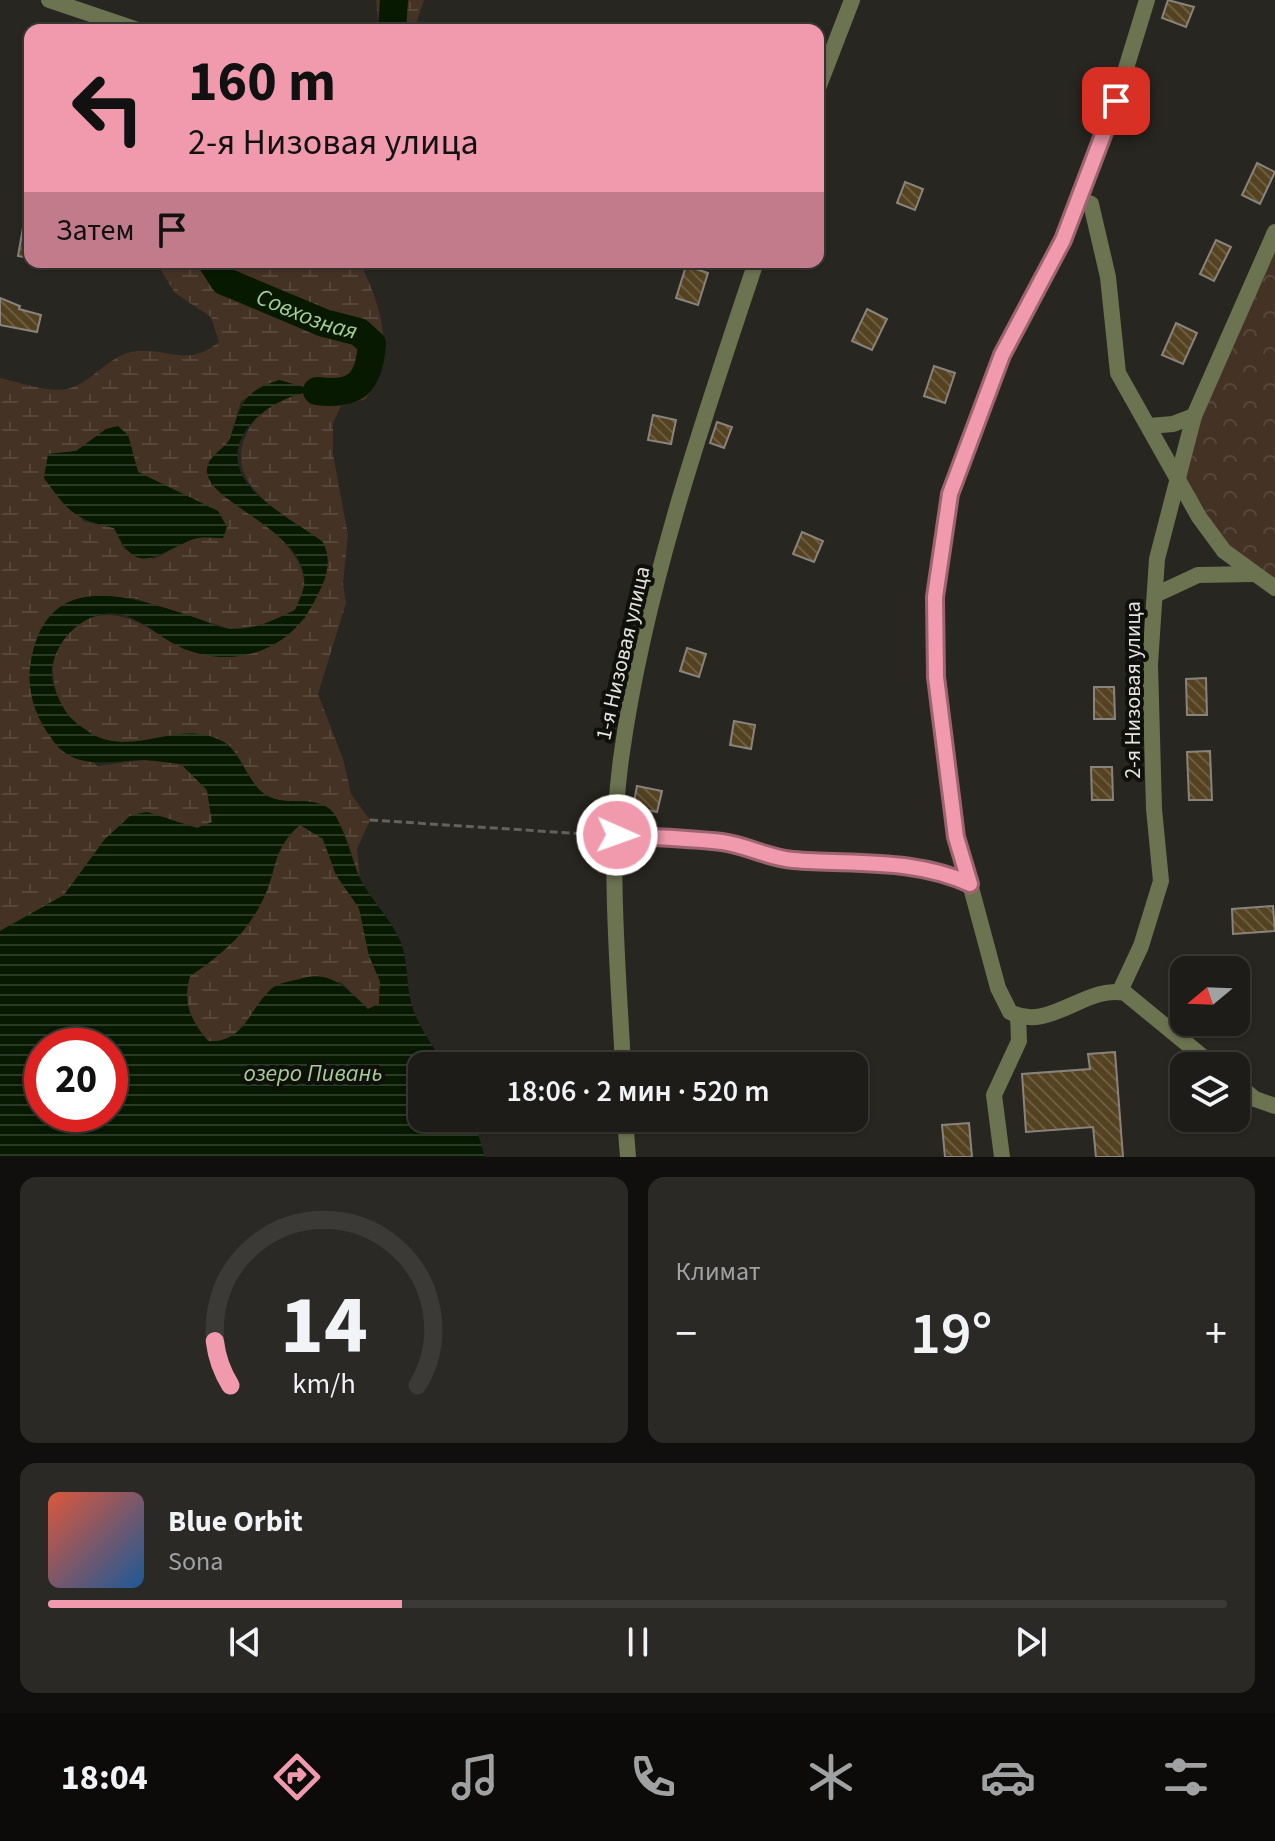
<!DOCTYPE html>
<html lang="ru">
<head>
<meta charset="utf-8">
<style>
	:root { --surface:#1d1c18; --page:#2a2925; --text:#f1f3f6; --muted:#a0a1a2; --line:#3b3a37; --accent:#f29aad }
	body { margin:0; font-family:"Source Sans 3",sans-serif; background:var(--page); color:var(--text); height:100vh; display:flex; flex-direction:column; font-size:30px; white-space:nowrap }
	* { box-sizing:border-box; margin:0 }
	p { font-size:26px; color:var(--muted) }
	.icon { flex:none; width:44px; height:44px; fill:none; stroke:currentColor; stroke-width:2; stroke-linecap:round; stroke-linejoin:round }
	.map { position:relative; height:1157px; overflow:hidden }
	.drawer { display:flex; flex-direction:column; gap:20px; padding:20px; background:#100f0d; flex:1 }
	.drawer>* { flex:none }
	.hud { position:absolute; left:24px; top:24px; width:800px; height:244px; border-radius:16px; box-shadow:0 2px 6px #0004,0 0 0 2px var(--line); background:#f29aad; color:#111; overflow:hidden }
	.needle { width:52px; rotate:251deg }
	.fabs { position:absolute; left:1170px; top:956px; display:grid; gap:16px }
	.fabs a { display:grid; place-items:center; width:80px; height:80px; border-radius:16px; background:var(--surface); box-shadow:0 2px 6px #0004,0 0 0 2px var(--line); font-size:40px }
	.speed { position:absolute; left:24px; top:1028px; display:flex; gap:16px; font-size:40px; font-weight:700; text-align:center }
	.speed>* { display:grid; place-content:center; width:104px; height:104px; border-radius:50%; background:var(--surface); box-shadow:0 2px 6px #0004,0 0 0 2px var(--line); line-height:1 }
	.speed .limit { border:12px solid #d22; background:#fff; color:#111 }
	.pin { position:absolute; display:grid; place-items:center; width:68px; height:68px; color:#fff; margin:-34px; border-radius:16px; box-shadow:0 4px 12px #0006 }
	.me { position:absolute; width:88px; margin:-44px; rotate:92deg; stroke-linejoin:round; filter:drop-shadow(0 0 6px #0008) }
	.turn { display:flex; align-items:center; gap:28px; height:168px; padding:0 32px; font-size:36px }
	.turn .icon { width:104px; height:104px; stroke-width:2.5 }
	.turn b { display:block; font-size:56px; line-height:68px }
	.then { display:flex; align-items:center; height:76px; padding:0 32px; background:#0003; gap:16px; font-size:30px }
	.big { font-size:60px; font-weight:600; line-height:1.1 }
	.drawer .widget { flex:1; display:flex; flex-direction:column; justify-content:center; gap:12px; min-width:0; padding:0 28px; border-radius:16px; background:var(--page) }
	.drawer .dial { align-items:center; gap:0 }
	.dial svg { height:208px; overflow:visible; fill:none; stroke:var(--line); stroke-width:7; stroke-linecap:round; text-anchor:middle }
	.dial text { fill:var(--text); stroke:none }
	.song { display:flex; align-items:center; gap:24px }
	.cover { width:96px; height:96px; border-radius:12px; background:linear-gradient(135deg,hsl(10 70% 55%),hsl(210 70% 35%)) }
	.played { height:8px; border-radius:4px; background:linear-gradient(90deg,var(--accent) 30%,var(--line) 30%) }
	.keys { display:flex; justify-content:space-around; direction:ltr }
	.heat { display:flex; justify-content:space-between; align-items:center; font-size:44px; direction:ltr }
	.drawer .tiles { flex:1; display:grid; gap:20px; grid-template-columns:1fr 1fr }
	.widget:last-child { grid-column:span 2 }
	.trip { position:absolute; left:408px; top:1052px; width:460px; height:80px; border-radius:16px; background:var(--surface); box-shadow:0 2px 6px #0004,0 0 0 2px var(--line); font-weight:600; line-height:80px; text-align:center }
	.tabs { display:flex; height:128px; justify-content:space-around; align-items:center; background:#0c0b0a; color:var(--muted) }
	.tabs .icon { width:56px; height:56px }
	.tabs .active { color:var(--accent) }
	.tabs b { font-size:36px; color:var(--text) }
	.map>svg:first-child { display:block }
	.forest { fill:url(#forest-crowns) }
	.wetland { fill:url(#wetland-marsh); fill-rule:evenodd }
	.water { fill:url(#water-rules); fill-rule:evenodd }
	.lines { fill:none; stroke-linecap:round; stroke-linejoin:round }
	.river { stroke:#071900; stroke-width:28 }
	.building { fill:url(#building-back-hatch); stroke:#88847d; stroke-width:2 }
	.path { stroke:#63625c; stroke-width:3; stroke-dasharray:8 4; stroke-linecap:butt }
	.minor { stroke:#6c7351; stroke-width:16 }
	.route-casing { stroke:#9d6470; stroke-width:20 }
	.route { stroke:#f29aad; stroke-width:14 }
	.labels { text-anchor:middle; stroke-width:8; stroke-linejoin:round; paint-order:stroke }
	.street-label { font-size:22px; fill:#e5e4e0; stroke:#0f0f0c }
	.water-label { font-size:24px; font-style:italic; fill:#a7cc95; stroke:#0f0f0c }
</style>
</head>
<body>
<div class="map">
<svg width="1275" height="1157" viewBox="0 0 1275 1157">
	<defs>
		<pattern id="forest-crowns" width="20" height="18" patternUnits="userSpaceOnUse" patternTransform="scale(2)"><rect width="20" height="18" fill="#443325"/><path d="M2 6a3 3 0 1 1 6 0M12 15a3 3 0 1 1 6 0" fill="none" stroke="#56473a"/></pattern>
		<pattern id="wetland-marsh" width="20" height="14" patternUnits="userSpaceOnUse" patternTransform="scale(2)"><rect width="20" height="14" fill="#443325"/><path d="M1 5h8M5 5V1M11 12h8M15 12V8" fill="none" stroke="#56473a"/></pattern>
		<pattern id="water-rules" width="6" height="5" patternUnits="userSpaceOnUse" patternTransform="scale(2)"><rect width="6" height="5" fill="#071900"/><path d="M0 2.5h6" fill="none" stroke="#2b3a25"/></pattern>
		<pattern id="building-back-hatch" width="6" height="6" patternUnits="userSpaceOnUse" patternTransform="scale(2)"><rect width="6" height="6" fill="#554221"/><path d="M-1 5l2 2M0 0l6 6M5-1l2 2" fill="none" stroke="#6d5d41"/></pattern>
	</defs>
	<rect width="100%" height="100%" fill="#272620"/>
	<!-- forest -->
	<polygon class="forest" points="1275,232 1275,588 1224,551 1177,478"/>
	<!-- wetland -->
	<g class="wetland">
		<polygon points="376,0 424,0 414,30 379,30"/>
		<path d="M156,262H360C384,315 394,346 366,399L341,406L333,423V454L348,535L343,583L346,603L318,694L343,759L351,794L370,820L357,849L360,879C351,855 342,804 311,802C295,800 280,804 265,794C247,782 242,752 224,742C182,719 145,752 105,741C96,739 87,730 79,725C62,714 55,694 53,674C51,658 63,636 76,626C114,598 151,630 185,650L305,619L323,542C284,513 218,485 249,429C263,404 287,394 314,390L279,380L241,401L229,441L209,461L211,485C239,506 307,545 304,586C303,593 298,603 295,610L263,625L230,629L134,598L91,596L29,666L97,766L144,760L181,764L207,790L212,822L197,828L147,812L105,839L64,895L0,931V378C19,382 48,393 67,389C93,383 108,354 137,351C171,348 186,368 219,342L211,317L175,293ZM128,435L138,472L218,511L194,538L154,559L124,549L114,528L83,521L48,454L76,451Z"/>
		<path d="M300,824L323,839L336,875L359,908L369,956L380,981L379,1004L368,1009L341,982L272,988C255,1010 240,1044 208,1041C191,1020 182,1003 190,976C220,958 249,927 265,895C280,863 270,853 300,824Z"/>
	</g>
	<!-- water -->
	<g class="water">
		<path d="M279,380L317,391C277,393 216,435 245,480C262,506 299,524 323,542C334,565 324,583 313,604C288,651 234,669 185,649C164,641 148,624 127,616C93,604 58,634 52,667C50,682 57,695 63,707C70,719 77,724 89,732C132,760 178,717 222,741C240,751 246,780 263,793C283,809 311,793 331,810C342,820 352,861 359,876C370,900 392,919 401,943C408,961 406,984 411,1002C416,1024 434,1047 445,1066H422V1118H473L485,1157H0V931L64,895L105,839L131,815L147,812L197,828L212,822L207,790L181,764C169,763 156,760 144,760C113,760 77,772 54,742C33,714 24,686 33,651C54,567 137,599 196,618C207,622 220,628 231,629C255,630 274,620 295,610C298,603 302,595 304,587C312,532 205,503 207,470C208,454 227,449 231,436C242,402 243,392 279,380ZM300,825L323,839L336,875L359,908L369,956L380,981L379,1004L368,1009C347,989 330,969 300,979C291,981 277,983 271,989C249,1009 244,1044 208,1041C191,1021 182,1003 190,976C222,955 249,932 265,895C277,866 274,847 300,825ZM42,1046H110V1114H42Z"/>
		<path d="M118,426L128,435L138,472L218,511L227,527L223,538C212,538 200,536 191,540C152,556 137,577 114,528C73,519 68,511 44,478L48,454L76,451L106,429Z"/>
	</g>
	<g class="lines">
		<!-- river -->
		<g class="river">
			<polyline points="392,30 394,0"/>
			<path id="s1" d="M212,262L224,281L324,323L359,332L372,344C369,383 356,396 317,391"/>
		</g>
	</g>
	<!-- building -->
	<g class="building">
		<polygon points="1168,0 1194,7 1186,27 1162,18"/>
		<polygon points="1257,163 1275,172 1260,204 1242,195"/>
		<polygon points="905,182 923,189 915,210 897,203"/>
		<polygon points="24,222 30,222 30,258 18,256"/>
		<polygon points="1216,240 1231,247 1214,281 1200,274"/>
		<polygon points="686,266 708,273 698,305 676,298"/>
		<polygon points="0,298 20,306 19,309 41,315 37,332 0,325"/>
		<polygon points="867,309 887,319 872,350 852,341"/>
		<polygon points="1176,323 1197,333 1183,364 1162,355"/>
		<polygon points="934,366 955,373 945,403 924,396"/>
		<polygon points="653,415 676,420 671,444 648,440"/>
		<polygon points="717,422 732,427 724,448 710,443"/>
		<polygon points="802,532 823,541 814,562 793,554"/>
		<polygon points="687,648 706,654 699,677 680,671"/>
		<polygon points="1206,678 1207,715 1187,715 1186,679"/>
		<polygon points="1094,687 1114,687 1115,719 1094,719"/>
		<polygon points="734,721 755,725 751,749 730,745"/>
		<polygon points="1210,751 1212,800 1189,800 1187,752"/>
		<polygon points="1091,767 1112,767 1113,800 1092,800"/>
		<polygon points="637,786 662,791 657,812 633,807"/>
		<polygon points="1273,906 1275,931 1233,934 1232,909"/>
		<polygon points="1115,1052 1123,1157 1096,1157 1093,1127 1026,1132 1022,1074 1090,1069 1088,1054"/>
		<polygon points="969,1123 972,1157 945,1157 942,1125"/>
	</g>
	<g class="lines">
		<!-- path -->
		<polyline class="path" points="370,820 601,835"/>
		<!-- minor -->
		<g class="minor">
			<polyline points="49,0 138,30"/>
			<polyline points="818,88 852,0"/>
			<polyline points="1079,199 1091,204 1108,277 1118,373 1199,517 1224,551 1275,588"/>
			<polyline points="1149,426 1173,424 1194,416"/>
			<polyline points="1155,595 1198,575 1253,574"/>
			<path d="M617,835C651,836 687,838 722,842C746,845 768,858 793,860C853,865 915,858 970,884L998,988L1010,1012C1049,1033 1086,984 1125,993L1214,1066"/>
			<polyline points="970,884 956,837 936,677 935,597 950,494 1002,355 1063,240 1116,101 1147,0"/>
			<polyline points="1120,991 1141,946 1161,881 1154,809 1150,664 1157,559 1194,416 1275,232"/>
			<path d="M623,1066C618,964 607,852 622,752C645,589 704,417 756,262"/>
			<polyline points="1236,1083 1255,1099 1275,1106"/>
			<polyline points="625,1118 628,1157"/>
			<polyline points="1002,1157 994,1095 1019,1041 1018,1016"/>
		</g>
	</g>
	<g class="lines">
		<!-- route casing -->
		<g class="route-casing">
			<path id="route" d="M617,835C651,837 687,838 722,842C746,845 768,858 793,860C853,865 915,858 970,884L956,837L936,677L935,597L950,494L1002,355L1063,240L1116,101"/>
		</g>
		<!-- route -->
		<use href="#route" class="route"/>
	</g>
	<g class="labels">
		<!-- street labels -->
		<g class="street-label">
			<text transform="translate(622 653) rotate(-77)" y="8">1-я Низовая улица</text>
			<text transform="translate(1132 690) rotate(-90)" y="8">2-я Низовая улица</text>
		</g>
		<!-- water labels -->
		<g class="water-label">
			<text dy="8" stroke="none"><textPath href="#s1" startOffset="112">Совхозная</textPath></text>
			<text x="313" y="1081">озеро Пивань</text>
		</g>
	</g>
</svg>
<div class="fabs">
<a><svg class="needle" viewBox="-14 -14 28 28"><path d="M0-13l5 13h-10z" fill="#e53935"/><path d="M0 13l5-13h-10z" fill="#a0a1a2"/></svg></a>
<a><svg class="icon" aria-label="layers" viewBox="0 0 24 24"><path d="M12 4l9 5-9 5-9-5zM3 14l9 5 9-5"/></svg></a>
</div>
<div class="speed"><div class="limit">20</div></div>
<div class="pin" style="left:1116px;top:101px;background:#d93025"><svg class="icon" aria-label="arrive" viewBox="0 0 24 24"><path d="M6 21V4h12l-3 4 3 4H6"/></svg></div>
<svg class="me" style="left:617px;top:835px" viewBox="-20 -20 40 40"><circle r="17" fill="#f29aad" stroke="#fff" stroke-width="3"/><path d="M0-11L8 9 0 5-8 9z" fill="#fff"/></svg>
<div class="trip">18:06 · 2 мин · 520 m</div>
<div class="hud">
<div class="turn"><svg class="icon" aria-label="left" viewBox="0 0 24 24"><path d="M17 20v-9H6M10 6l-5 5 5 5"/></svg><div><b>160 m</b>2-я Низовая улица</div></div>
<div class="then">Затем<svg class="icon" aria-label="arrive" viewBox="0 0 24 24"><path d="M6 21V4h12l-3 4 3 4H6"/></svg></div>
</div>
</div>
<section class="drawer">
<div class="tiles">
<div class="widget dial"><svg viewBox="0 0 100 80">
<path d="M14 69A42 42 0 1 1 86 69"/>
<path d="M14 69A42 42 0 0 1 8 52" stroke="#f29aad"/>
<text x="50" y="56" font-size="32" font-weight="700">14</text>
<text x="50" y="72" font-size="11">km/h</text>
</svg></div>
<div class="widget"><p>Климат</p>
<div class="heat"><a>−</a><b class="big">19°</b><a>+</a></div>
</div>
<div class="widget">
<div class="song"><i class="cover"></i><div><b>Blue Orbit</b><p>Sona</p></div></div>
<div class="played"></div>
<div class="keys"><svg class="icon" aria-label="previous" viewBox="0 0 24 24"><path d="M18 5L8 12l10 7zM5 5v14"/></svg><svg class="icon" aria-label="pause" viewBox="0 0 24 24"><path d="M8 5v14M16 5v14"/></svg><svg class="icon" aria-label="next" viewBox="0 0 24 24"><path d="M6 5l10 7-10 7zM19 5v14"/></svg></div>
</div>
</div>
</section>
<nav class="tabs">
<b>18:04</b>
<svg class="icon active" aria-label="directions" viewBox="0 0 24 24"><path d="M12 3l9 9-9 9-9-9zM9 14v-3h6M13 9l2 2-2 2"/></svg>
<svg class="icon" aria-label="music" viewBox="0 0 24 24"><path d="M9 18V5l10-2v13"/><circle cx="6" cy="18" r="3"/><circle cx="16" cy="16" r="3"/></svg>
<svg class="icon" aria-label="phone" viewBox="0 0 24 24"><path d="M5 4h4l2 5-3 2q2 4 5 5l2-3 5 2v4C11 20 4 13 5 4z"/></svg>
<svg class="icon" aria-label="climate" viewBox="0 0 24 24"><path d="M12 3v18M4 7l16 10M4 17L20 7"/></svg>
<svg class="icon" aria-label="car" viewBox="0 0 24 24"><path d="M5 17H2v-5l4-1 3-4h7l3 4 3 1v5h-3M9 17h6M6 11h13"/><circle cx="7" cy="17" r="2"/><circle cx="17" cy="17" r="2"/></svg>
<svg class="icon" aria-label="filters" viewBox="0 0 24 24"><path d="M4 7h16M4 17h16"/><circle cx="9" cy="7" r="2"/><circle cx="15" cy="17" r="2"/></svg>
</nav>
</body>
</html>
